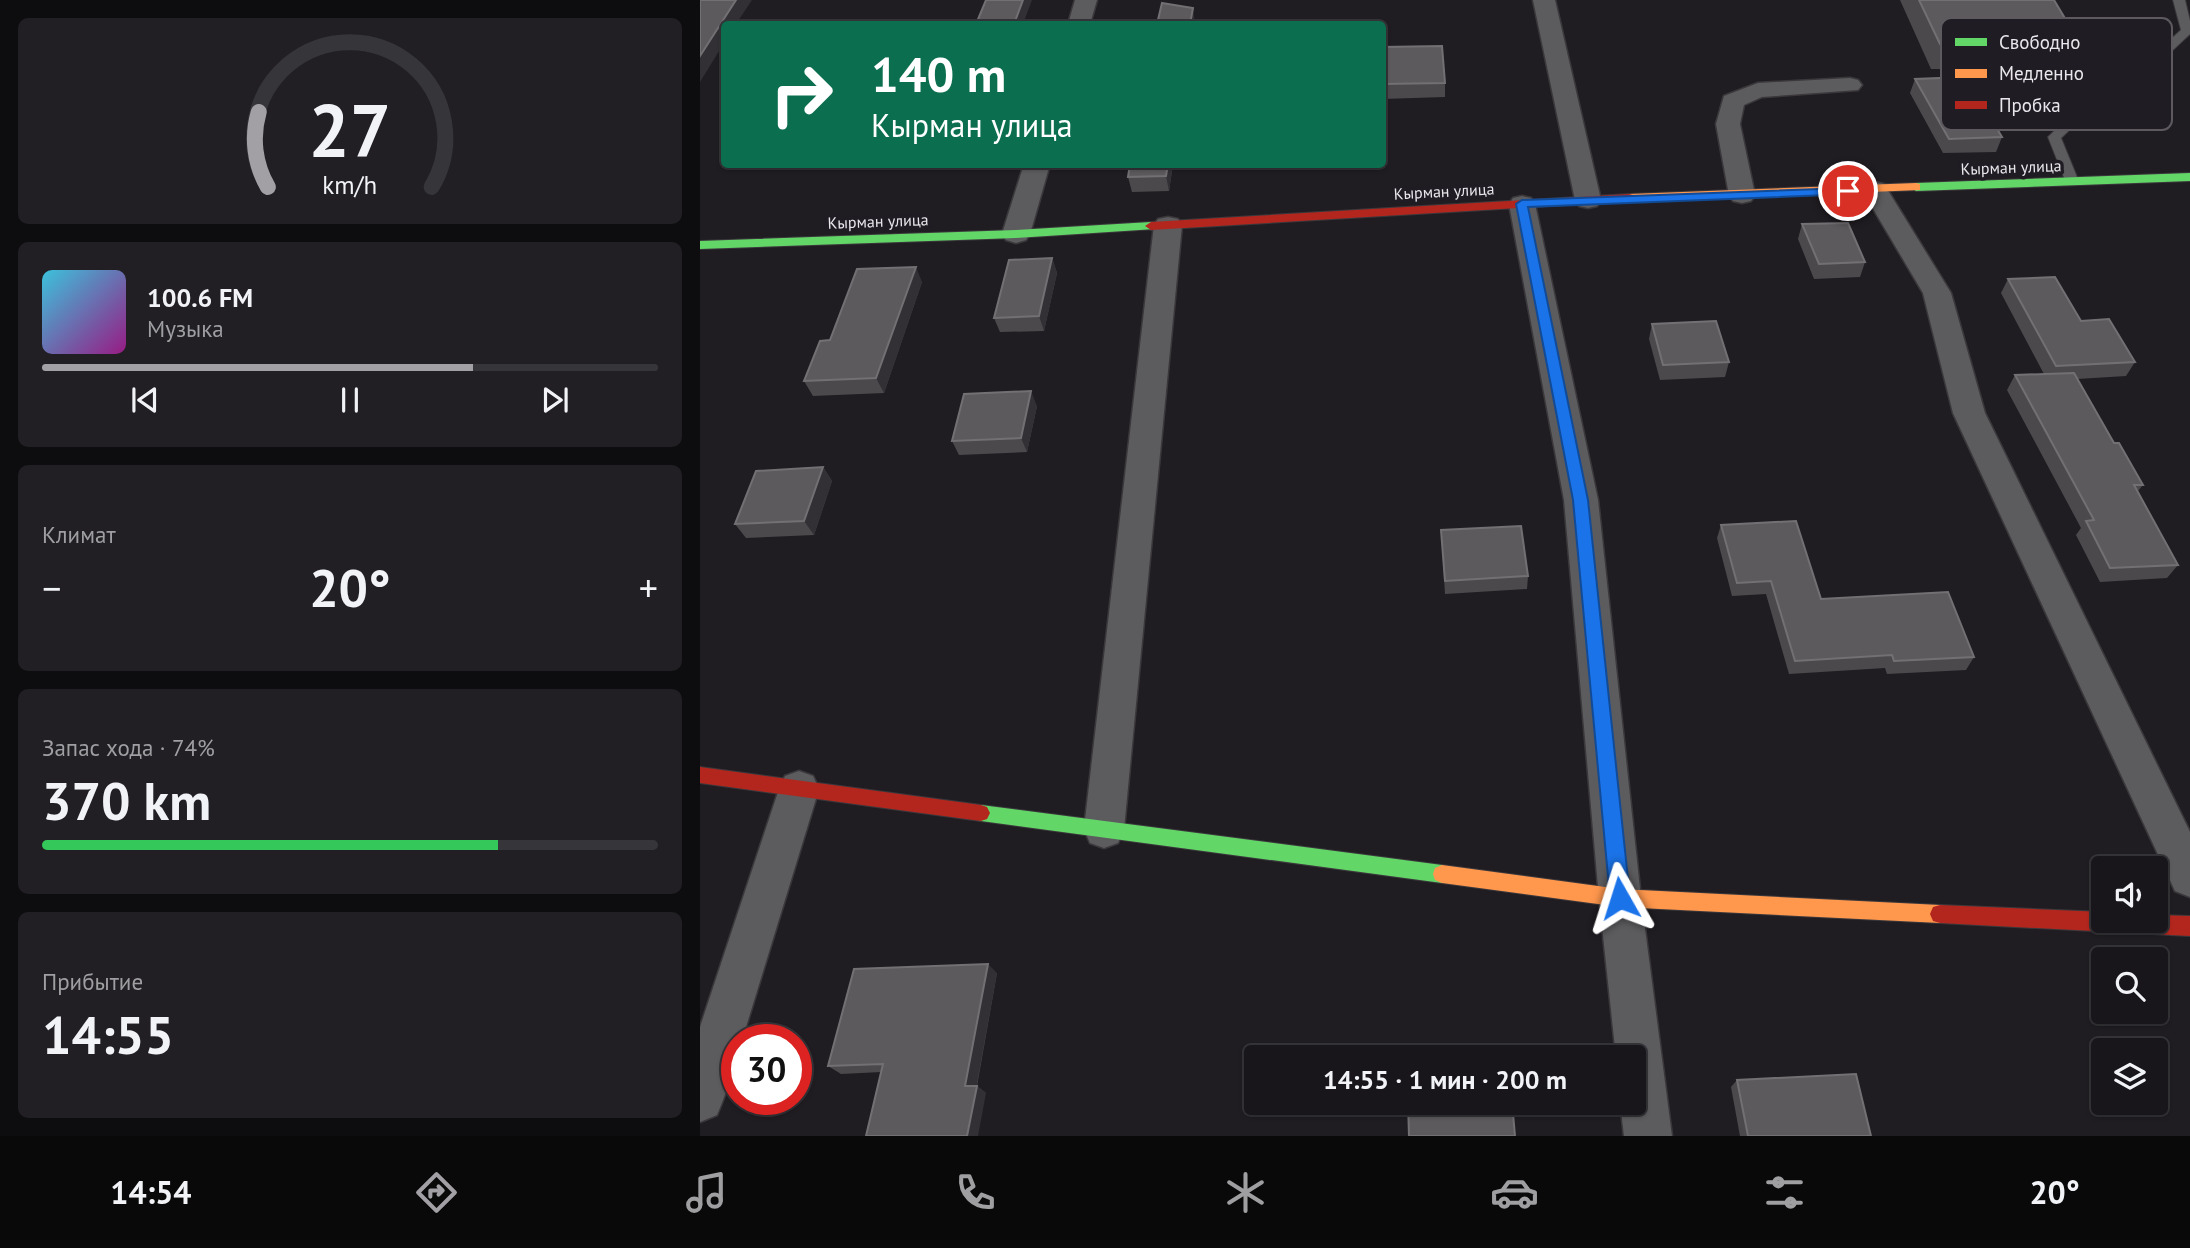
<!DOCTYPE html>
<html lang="ru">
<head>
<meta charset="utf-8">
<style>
	:root { --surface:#18161a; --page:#211f23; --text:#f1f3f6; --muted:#9f9fa2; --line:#363539; --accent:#a3a0a5 }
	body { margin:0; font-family:"PT Sans",sans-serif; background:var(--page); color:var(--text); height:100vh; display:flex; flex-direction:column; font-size:26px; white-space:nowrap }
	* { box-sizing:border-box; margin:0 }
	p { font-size:23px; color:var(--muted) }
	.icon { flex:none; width:38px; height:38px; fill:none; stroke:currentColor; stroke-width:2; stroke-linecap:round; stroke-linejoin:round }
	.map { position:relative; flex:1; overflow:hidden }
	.sheet { display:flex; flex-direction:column; gap:18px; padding:18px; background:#0d0c0e; width:700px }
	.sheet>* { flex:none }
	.top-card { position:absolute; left:21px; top:21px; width:665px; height:147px; border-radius:7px; box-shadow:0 2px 5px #0004,0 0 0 2px var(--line); background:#0b6e4f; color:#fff; overflow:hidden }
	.fabs { position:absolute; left:1391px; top:856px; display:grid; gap:14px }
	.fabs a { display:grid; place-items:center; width:77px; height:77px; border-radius:7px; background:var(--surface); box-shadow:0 2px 5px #0004,0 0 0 2px var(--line); font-size:35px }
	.speed { position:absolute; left:21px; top:1024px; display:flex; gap:14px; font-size:35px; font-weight:700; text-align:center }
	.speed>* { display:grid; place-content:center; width:91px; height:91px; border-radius:50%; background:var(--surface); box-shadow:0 2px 5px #0004,0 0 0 2px var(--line); line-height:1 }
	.speed .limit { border:10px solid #d22; background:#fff; color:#111 }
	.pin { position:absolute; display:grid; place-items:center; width:60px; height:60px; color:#fff; margin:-30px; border:4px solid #fff; border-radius:50%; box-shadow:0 2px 7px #0007 }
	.me { position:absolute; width:77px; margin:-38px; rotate:354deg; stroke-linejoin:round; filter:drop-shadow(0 0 5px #0008) }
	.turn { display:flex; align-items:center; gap:24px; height:147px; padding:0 35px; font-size:32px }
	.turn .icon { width:91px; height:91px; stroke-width:2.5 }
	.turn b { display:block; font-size:49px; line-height:60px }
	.big { font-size:52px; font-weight:700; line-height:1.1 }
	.sheet .card { flex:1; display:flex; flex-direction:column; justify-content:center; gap:10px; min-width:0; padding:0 24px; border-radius:10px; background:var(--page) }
	.sheet .dial { align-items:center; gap:0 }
	.dial svg { height:182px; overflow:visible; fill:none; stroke:var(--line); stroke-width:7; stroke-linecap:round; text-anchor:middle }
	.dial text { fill:var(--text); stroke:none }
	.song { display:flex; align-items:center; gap:21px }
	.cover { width:84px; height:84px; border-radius:10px; background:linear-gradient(135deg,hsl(190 70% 55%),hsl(310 70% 35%)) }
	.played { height:7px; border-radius:4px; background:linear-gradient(90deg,var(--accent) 70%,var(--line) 70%) }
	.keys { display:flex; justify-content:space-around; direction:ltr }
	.heat { display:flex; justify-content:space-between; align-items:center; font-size:38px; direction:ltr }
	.charge { height:10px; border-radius:5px; background:linear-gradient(90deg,#34c759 74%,var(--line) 0) }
	.trip { position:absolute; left:544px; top:1045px; width:402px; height:70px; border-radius:7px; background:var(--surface); box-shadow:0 2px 5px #0004,0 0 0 2px var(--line); font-weight:700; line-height:70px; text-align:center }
	.dock { display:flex; height:112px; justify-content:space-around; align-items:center; background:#0a090a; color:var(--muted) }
	.dock .icon { width:49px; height:49px }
	.dock .selected { color:var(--accent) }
	.dock b { font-size:32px; color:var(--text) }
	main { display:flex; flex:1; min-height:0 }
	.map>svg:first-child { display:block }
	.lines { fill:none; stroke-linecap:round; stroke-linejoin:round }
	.lane-casing { stroke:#3b383c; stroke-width:2 }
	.street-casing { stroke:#3b383c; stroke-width:3 }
	.fast-casing { stroke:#3b383c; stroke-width:2 }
	.slow-casing { stroke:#3b383c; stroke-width:2 }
	.jam-casing { stroke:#3b383c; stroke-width:2 }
	.lane { fill:#5c5b5e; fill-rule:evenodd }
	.street { fill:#5c5b5e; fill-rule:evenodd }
	.fast { fill:#63d668; fill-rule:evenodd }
	.slow { fill:#ff974d; fill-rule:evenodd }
	.jam { fill:#b3261e; fill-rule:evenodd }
	.wall { fill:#4c494d }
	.shaded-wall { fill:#333035 }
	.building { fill:#5d5a5e; stroke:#737074; stroke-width:2 }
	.route { fill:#1a73e8; stroke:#114b97; stroke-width:2 }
	.labels { text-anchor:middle; stroke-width:7; stroke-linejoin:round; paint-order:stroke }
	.far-street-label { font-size:16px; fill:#eae7ec; stroke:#201c23 }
	.key { fill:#201c23; stroke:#5d595f; stroke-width:2 }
	.key-label { font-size:19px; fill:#eae7ec }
</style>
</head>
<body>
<main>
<section class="sheet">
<div class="card dial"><svg viewBox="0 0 100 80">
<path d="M14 69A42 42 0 1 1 86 69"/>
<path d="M14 69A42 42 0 0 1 10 36" stroke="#a3a0a5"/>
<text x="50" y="56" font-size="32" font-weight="700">27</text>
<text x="50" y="72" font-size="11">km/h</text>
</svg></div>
<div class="card">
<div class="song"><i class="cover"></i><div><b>100.6 FM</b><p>Музыка</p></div></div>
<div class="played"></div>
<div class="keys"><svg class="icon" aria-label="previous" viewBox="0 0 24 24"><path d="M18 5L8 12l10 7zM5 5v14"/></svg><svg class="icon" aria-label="pause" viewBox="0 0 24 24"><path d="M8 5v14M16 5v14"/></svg><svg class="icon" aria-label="next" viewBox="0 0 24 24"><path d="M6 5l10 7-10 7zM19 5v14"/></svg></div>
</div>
<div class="card"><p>Климат</p>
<div class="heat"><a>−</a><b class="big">20°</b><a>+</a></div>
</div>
<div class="card"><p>Запас хода · 74%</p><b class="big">370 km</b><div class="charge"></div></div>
<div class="card"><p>Прибытие</p><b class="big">14:55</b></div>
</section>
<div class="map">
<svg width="1490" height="1136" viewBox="0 0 1490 1136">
	<rect width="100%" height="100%" fill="#201d22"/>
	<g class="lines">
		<!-- lane casing -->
		<g class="lane-casing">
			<polygon id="lane" points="1473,0 1485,0 1490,21 1490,34 1445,76 1384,116 1361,138 1379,182 1377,185 1367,185 1348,137 1376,110 1437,70 1481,30"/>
		</g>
		<!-- street casing -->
		<g class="street-casing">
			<g id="street">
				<polygon points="375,0 397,0 390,24 368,24"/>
				<polygon points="833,0 855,0 901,200 897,206 888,208 879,206 875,200"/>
				<polygon points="1150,78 1158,80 1162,85 1158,90 1062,97 1044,105 1040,124 1055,195 1051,201 1042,203 1033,201 1029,195 1016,124 1024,96 1058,83"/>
				<polygon points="324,164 350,164 330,234 326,240 316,243 306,240 302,234"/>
				<polygon points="1175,182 1184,184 1251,293 1285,413 1490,832 1490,897 1475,891 1253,413 1223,293 1162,190 1166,184"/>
				<polygon points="822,196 831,198 835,204 898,500 941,898 972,1136 924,1136 920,1102 934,1102 934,1057 916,1057 899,898 864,500 809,204 813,198"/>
				<polygon points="468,217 478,219 482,225 424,829 418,843 404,848 390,843 384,829 454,225 458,219"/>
				<path d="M99,771L113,776L119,789L42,1040H37C37,1065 27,1091 17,1115L0,1122V1027L79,789L85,776Z"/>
			</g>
		</g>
		<!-- fast casing -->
		<g class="fast-casing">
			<g id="fast">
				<polygon points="1490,173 1490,181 1216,191 1210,187 1216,183"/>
				<polygon points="451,222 457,226 455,229 316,238 0,249 0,241 316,230"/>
				<polygon points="281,805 742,865 749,868 751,874 749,880 742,883 281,821 275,819 272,813 275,807"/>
			</g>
		</g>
		<!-- slow casing -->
		<g class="slow-casing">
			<g id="slow">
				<polygon points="1216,183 1220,184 1220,190 929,202 923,198 929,194"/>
				<polygon points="742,865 920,889 1240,905 1247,907 1250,914 1247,921 1240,923 920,907 742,883 735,880 733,874 735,868"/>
			</g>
		</g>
		<!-- jam casing -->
		<g class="jam-casing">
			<g id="jam">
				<polygon points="929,194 933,195 933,201 451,230 445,226 451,222"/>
				<polygon points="0,767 281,805 287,807 290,813 287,819 281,821 0,783"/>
				<polygon points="1240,905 1404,912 1404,920 1456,920 1456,915 1490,916 1490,936 1240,923 1233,921 1230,914 1233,907"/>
			</g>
		</g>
		<!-- lane -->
		<use href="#lane" class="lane"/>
		<!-- street -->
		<use href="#street" class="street"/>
		<!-- fast -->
		<use href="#fast" class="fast"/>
		<!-- slow -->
		<use href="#slow" class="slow"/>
		<!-- jam -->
		<use href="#jam" class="jam"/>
	</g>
	<!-- wall -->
	<g class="wall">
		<polygon points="1200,0 1354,0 1381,45 1370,70 1231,69"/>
		<polygon points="682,47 745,83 745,97 682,99"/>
		<polygon points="1215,79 1302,137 1296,152 1243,153 1210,93"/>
		<polygon points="430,164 473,164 469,191 432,192 428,177"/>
		<polygon points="1102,224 1165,262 1160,277 1114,279 1098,239"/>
		<polygon points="352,258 357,273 344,331 300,332 294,318"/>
		<polygon points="1308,279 1381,321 1435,362 1426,376 1377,379 1414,443 1443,485 1438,491 1478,565 1467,578 1400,582 1376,535 1381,528 1307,390 1315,375 1344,374 1301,293"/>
		<polygon points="222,282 184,393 113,396 104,381 130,340"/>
		<polygon points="952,324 1029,362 1025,377 960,380 949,339"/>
		<polygon points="337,406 327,452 259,455 252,441"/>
		<polygon points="123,467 132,481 114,535 46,538 35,524"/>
		<polygon points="1021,525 1121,599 1274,657 1266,670 1187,674 1185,668 1089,674 1066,594 1032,596 1017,538"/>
		<polygon points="741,530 828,576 827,589 745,594"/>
		<polygon points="297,973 277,1086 286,1093 181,1072 141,1074 128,1066"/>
		<polygon points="1037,1080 1171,1136 1040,1136 1031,1087"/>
	</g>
	<!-- shaded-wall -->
	<g class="shaded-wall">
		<polygon points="36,0 52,0 36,24 24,24 24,43 0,82 0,56"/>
		<polygon points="323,0 332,0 323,24 314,24"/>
		<polygon points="493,8 495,24 490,24"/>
		<polygon points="468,164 473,164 469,191 466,176"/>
		<polygon points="352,258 357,273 344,331 339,316"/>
		<polygon points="216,267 222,282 184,393 176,378"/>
		<polygon points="331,391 337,406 327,452 321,438"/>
		<polygon points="123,467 132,481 114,535 104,521"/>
		<polygon points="288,964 297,973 276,1089 277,1086 286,1093 278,1136 267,1136 265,1086"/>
	</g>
	<!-- building -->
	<g class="building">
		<polygon points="0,0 36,0 0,56"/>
		<polygon points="286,0 323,0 314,24 276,24"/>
		<polygon points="1219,0 1354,0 1381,45 1240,44"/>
		<polygon points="462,3 493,8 490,24 457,24"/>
		<polygon points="742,46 745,83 682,84 682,47"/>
		<polygon points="1266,77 1302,137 1249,139 1215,79"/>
		<polygon points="430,164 468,164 466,176 428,177"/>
		<polygon points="1148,223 1165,262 1119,264 1102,224"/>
		<polygon points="352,258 339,316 294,318 309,260"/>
		<polygon points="216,267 176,378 104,381 120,341 130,340 157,269"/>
		<polygon points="1355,277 1381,321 1409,319 1435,362 1356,366 1308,279"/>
		<polygon points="1016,321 1029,362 963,365 952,324"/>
		<polygon points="1374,373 1414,443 1419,443 1443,485 1434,485 1478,565 1410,568 1386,521 1394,520 1315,375"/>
		<polygon points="331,391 321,438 252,441 264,394"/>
		<polygon points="123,467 104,521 35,524 56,471"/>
		<polygon points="1096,521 1121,599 1248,592 1274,657 1194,661 1192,655 1095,661 1071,581 1037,583 1021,525"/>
		<polygon points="821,526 828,576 745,581 741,530"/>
		<polygon points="288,964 265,1086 277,1086 267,1136 166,1136 183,1064 128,1066 154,969"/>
		<polygon points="1156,1074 1171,1136 1048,1136 1037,1080"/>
		<polygon points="708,1102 812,1102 815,1136 709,1136"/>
	</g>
	<!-- route -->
	<polygon class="route" points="1148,188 1152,189 1152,194 828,207 888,500 930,898 927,905 920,907 913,905 910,898 873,500 816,204 822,200"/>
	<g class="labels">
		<!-- far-street labels -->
		<g class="far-street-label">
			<text transform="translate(1311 167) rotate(-2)" y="6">Кырман улица</text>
			<text transform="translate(744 191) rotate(-3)" y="6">Кырман улица</text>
			<text transform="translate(178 221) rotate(-2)" y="6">Кырман улица</text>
		</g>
	</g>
	<!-- legend -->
	<rect x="1241" y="18" width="231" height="112" rx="10" class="key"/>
	<rect x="1255" y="38" width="32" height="8" fill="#63d668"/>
	<rect x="1255" y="69" width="32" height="9" fill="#ff974d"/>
	<rect x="1255" y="101" width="32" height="8" fill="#b3261e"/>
	<g class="key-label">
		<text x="1299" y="49">Свободно</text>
		<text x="1299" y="80">Медленно</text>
		<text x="1299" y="112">Пробка</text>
	</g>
</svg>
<div class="fabs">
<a><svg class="icon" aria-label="sound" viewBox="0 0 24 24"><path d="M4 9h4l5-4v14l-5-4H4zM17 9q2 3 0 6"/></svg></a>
<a><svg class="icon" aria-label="search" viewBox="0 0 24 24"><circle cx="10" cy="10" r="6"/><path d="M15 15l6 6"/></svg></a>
<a><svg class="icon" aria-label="layers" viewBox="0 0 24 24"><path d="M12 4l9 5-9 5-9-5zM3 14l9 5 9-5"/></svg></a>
</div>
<div class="speed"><div class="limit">30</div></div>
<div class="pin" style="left:1148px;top:191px;background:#d93025"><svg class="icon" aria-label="arrive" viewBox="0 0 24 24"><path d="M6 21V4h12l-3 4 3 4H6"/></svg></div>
<svg class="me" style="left:920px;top:898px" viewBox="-20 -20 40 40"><path d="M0-17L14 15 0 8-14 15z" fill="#1a73e8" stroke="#fff" stroke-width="4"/></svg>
<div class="trip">14:55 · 1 мин · 200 m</div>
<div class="top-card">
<div class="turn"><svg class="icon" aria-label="right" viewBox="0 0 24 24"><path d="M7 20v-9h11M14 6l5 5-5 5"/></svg><div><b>140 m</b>Кырман улица</div></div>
</div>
</div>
</main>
<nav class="dock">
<b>14:54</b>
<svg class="icon selected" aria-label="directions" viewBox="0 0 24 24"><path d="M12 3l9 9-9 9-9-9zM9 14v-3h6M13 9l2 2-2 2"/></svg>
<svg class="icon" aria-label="music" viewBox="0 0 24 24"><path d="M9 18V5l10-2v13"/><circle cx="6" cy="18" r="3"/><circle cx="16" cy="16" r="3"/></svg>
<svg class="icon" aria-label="phone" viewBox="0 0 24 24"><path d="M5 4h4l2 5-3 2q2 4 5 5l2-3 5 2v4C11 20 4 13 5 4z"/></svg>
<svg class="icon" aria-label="climate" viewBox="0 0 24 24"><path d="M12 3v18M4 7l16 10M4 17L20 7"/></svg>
<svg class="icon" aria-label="car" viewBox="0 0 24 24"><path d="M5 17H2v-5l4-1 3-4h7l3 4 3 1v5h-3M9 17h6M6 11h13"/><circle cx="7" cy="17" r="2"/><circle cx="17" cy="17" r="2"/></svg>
<svg class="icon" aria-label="filters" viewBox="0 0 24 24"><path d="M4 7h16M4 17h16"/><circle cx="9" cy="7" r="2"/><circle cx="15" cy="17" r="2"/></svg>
<b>20°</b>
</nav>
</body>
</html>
